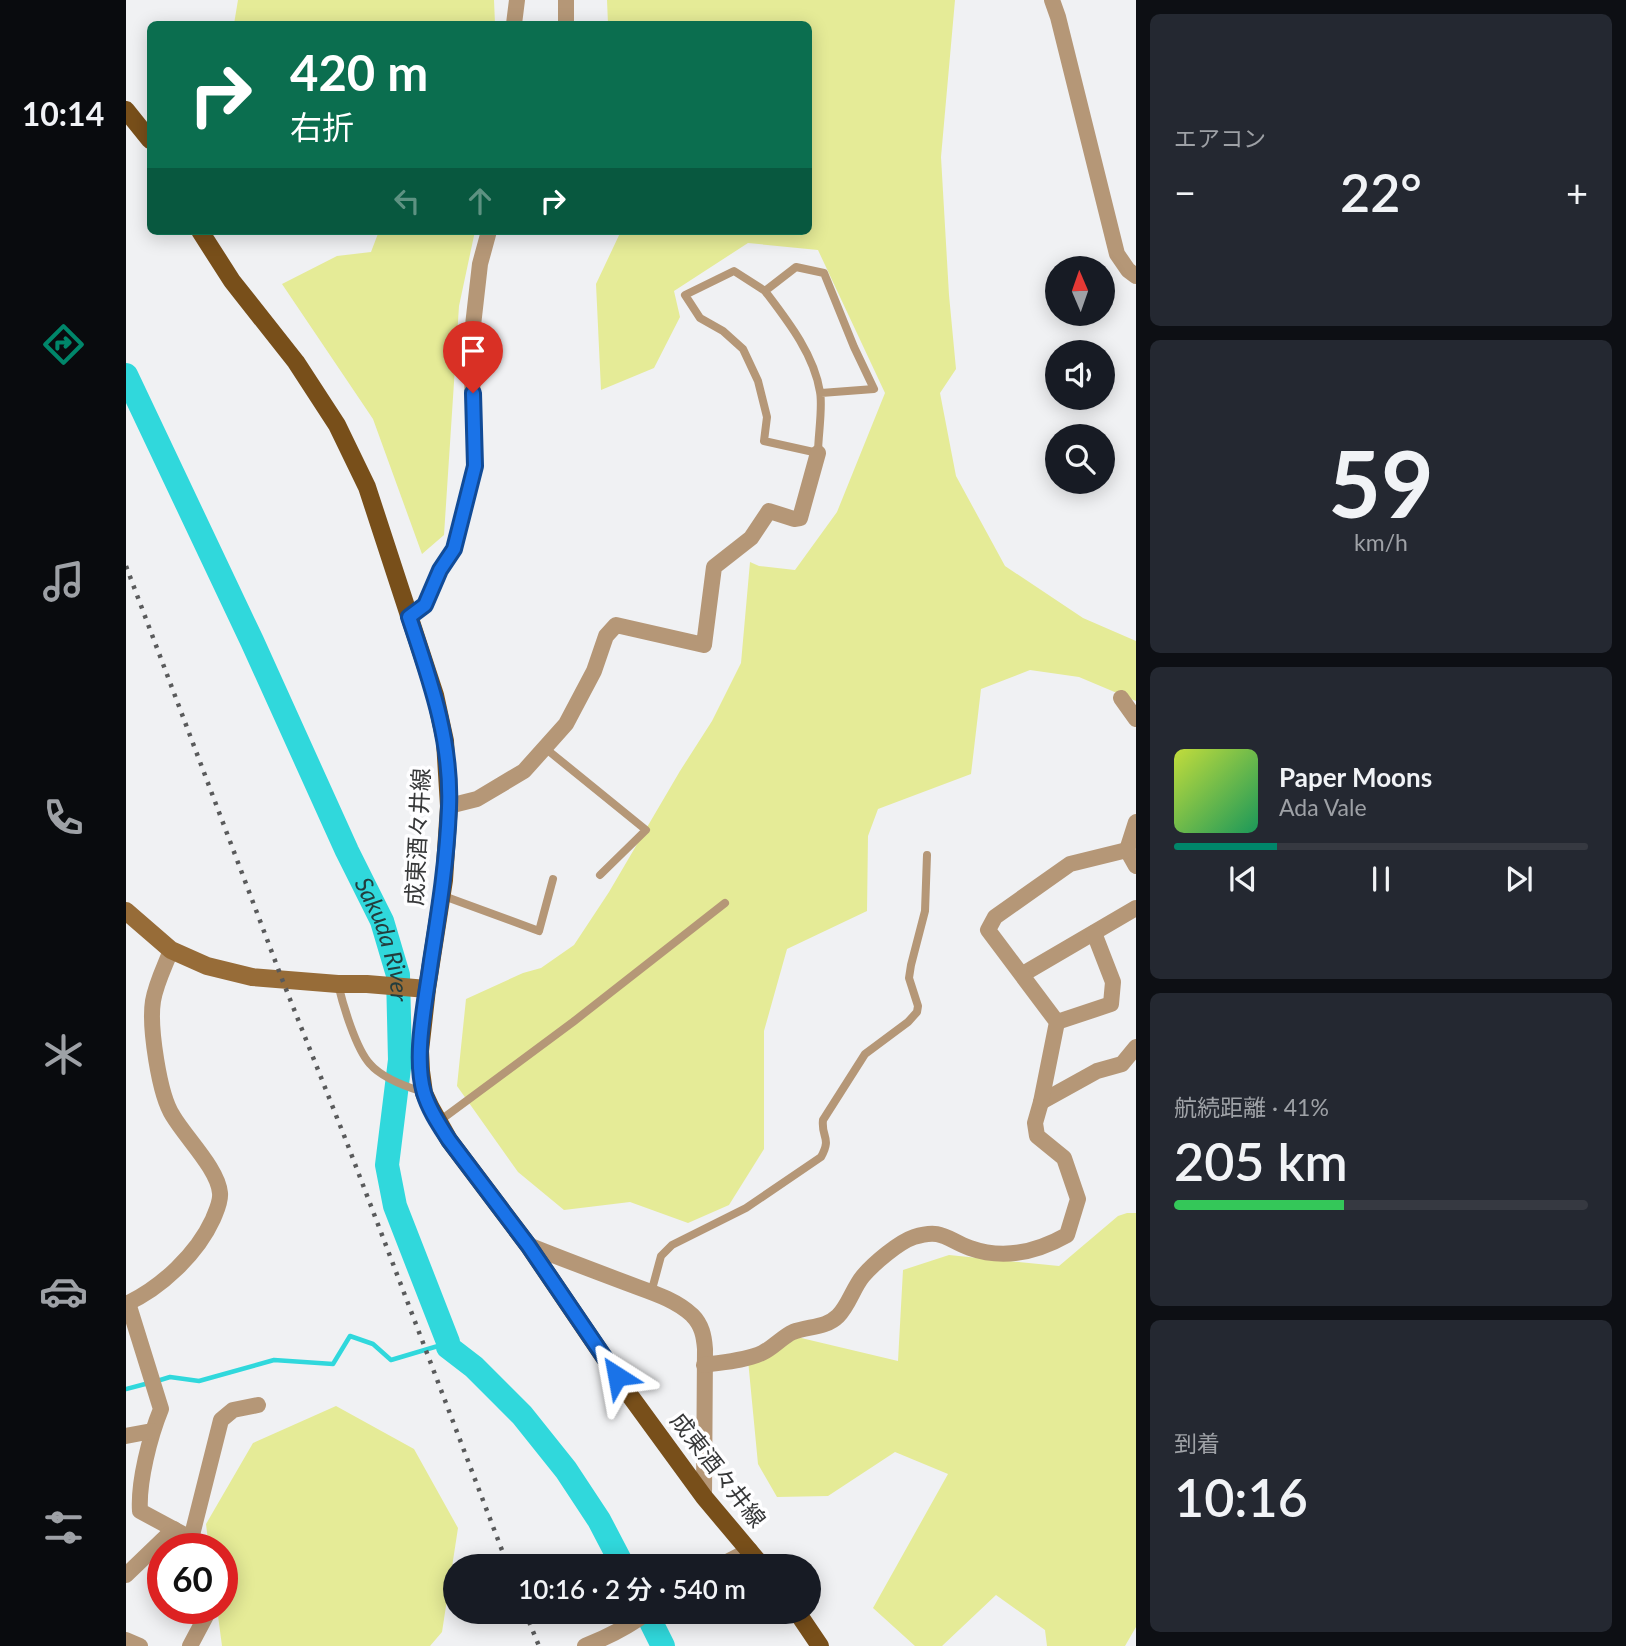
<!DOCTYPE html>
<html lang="ja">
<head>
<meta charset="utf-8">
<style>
	:root { --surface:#171b24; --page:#242831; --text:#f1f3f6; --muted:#9ea1a6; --line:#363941; --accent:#00866a }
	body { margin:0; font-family:Lato,"Noto Sans JP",sans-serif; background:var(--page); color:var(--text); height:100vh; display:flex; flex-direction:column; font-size:26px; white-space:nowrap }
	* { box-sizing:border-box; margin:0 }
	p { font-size:23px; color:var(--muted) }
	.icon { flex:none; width:38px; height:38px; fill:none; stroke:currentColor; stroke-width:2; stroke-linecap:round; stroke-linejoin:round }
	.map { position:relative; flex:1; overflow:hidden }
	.drawer { display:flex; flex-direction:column; gap:14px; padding:14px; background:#0d0f14; width:490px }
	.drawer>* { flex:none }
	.guide { position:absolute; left:21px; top:21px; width:665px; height:214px; border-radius:10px; box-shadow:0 4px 18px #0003; background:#0b6e4f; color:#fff; overflow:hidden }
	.needle { width:46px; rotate:358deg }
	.tools { position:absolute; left:919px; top:256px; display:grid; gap:14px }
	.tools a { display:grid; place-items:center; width:70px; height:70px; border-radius:50%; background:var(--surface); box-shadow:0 4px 18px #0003; font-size:35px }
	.speed { position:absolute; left:21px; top:1533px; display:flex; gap:14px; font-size:35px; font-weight:700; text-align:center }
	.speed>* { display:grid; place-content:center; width:91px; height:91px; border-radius:50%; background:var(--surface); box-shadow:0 4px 18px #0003; line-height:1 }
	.speed .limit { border:10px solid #d22; background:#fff; color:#111 }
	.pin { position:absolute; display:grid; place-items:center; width:60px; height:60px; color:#fff; margin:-72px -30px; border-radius:50% 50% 50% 0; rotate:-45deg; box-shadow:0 0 7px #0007 }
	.pin .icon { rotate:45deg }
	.me { position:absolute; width:77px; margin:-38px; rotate:326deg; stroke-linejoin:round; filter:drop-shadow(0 0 5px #0008) }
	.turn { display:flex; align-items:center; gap:24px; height:147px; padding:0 28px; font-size:32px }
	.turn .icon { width:91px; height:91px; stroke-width:2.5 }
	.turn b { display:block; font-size:49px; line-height:60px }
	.lanes { display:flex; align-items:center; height:66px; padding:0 28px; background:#0003; justify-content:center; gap:35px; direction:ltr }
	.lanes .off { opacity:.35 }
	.big { font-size:52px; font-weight:600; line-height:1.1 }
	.drawer .card { flex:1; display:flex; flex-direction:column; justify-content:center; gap:10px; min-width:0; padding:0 24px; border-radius:10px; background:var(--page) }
	.drawer .dial { align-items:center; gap:0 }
	.dial b { font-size:91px; line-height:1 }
	.song { display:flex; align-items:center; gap:21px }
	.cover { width:84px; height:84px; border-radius:10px; background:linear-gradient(135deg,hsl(70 70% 55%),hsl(150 70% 35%)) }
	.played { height:7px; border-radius:4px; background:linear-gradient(90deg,var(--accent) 25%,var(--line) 25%) }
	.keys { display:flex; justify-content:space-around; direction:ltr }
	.heat { display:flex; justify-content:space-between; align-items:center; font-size:38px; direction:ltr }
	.charge { height:10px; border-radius:5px; background:linear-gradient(90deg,#34c759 41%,var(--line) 0) }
	.trip { position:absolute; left:317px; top:1554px; width:378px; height:70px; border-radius:35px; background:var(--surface); box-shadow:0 4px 18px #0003; font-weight:600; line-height:70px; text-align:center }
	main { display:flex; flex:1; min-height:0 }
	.menu { display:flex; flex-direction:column; width:126px; justify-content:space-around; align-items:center; background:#090b0e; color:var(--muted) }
	.menu .icon { width:49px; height:49px }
	.menu .active { color:var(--accent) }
	.menu b { font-size:32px; color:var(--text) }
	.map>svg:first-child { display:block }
	.green { fill:#e5eb97 }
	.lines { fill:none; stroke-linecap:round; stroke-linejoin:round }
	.stream { stroke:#30d8dc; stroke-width:4.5 }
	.river { stroke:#30d8dc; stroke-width:24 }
	.lane { stroke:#b59777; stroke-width:8 }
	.street { stroke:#b59777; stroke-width:16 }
	.secondary { stroke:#976c38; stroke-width:18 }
	.primary { stroke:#784f1a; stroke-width:18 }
	.rail { stroke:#595a5b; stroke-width:4.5; stroke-dasharray:3.5 7; stroke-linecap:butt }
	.route-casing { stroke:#114b97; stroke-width:18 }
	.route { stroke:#1a73e8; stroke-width:12 }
	.labels { text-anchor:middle; stroke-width:7; stroke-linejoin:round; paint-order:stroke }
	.street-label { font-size:23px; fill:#373839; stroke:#fefeff }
	.water-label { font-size:24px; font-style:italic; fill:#233d3d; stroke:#fefeff }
</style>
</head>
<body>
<main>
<nav class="menu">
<b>10:14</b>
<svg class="icon active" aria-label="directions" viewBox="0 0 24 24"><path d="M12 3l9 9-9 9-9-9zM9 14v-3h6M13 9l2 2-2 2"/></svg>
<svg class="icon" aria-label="music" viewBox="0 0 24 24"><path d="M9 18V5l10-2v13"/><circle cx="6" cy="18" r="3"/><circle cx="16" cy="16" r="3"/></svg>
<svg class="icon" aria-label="phone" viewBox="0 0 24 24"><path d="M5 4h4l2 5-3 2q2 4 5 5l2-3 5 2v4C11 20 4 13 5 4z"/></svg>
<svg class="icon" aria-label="climate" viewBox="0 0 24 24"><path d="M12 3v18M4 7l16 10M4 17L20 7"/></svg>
<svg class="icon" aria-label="car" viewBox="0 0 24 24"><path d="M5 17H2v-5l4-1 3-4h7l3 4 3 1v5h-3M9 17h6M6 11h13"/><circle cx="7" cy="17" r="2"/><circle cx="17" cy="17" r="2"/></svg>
<svg class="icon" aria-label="filters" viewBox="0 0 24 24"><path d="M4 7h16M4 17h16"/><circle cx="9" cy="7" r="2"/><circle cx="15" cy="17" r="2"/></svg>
</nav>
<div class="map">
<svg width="1010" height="1646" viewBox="0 0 1010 1646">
	<rect width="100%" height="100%" fill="#f0f1f3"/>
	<!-- green -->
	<g class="green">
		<polygon points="112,0 368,0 369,24 108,24"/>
		<polygon points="481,0 829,0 815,157 823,295 830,369 814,393 830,476 879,566 957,618 1010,641 1010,701 953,677 904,670 855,689 845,774 752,809 742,836 741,911 661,949 638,1031 638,1149 603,1205 562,1223 504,1202 438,1210 392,1172 331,1086 340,999 397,973 415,968 448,945 483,892 554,771 586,721 615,663 624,562 633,566 669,570 711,512 759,393 692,250 622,243 548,291 554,317 528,368 475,390 470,284 495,231 682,231 682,24 482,24"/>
		<polygon points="253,231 349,231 333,306 318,535 296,554 247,419 156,284 211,256 245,252"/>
		<polygon points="1001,1213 1010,1213 1010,1627 999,1646 921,1646 919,1630 870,1595 816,1646 789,1646 747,1608 822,1474 769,1452 702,1496 651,1497 632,1464 622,1360 671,1337 772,1361 777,1270 823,1255 933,1266 992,1216"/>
		<polygon points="210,1406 288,1449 332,1528 316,1632 304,1646 96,1646 91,1608 96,1608 96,1549 83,1549 80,1524 127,1443"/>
	</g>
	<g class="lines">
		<!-- stream -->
		<g class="stream">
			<polyline points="31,1381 44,1377 73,1381 148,1360 207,1364 224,1336 247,1344 265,1360 312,1346 322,1347"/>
			<polyline points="0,1389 23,1383"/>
		</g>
		<!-- river -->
		<g class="river">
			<path id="s1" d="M0,375L126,641L221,851L256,921L272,975L274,1060L261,1165L269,1206L322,1342V1347L348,1367L396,1415L440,1470L473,1520L497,1566"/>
			<polyline points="520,1612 537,1646"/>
		</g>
		<!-- lane -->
		<g class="lane">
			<path d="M639,291C661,320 688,354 694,392C697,407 692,436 692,453L638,441L641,417L632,381L617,349L597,331L574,318L559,295L608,271L639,291L670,267L698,273L728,347L748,389L695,393"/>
			<polyline points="419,748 520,830 474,875"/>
			<polyline points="315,895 413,931 427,879"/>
			<path d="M212,984C217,1005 230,1049 244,1064C255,1077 281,1087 297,1092"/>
			<polyline points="312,1122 447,1022 599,903"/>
			<path d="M525,1293L535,1256L546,1245L620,1208L695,1157C706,1137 695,1138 697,1120L739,1054L782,1022L791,1012L792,1006L783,978L785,965L799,911L801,855"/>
		</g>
		<!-- street -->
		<g class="street">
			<polyline points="926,0 932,17 991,254 1002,270 1010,276"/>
			<polyline points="388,24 391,0"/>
			<polyline points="440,24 440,0"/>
			<polyline points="283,617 299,605 314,570 328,549 349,466 345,343 354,264 363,231"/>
			<polyline points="995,698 1010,719"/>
			<polyline points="323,806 351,799 398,771 440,724 468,671 480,636 490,625 578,645 588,567 625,538 643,511 668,519 674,518 692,453"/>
			<polyline points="1010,822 1001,850 1010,866"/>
			<polyline points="897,974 1010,908"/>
			<polyline points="931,1022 985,1004 987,982 968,933"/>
			<polyline points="915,1102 971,1071 996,1064 1010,1047"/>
			<path d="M402,1245C434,1258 466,1270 498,1282C521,1291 548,1298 566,1315C576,1325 578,1336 579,1349L578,1497"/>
			<path d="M2,1303L35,1409C24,1436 12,1482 14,1511L66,1539"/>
			<path d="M0,1304C35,1288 71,1254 87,1219C90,1211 95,1202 94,1193C92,1169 60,1138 47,1116C33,1095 23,1026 27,1001C30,983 39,966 45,950"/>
			<path d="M578,1365C597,1362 618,1361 636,1353C647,1348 656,1337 667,1332C682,1326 700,1328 712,1316C723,1305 727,1288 737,1276C748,1263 773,1242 788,1237C816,1228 820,1239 844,1248C878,1260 911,1252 941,1235L952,1199L938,1158L911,1136L909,1123L915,1102L931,1022L862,930L869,917L944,864L1001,850"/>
			<polyline points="0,1436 26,1431"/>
			<polyline points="65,1546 67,1531 95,1420 107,1410 132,1405"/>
			<polyline points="593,1566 624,1550"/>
			<polyline points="0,1575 48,1529"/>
			<polyline points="0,1640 14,1646"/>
			<polyline points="64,1646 81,1614 79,1608"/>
			<path d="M459,1646C482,1637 502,1627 522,1612"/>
		</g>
		<!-- secondary -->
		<polyline class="secondary" points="0,911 45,950 81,966 126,977 212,984 241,984 301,989"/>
		<!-- primary -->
		<g class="primary">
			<polyline points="0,110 24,140"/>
			<polyline points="74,231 106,281 170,362 211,425 241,487 309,695 319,741 323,806 318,880 301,989 294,1051 295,1071 298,1093 305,1108 323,1140 402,1245 505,1397 578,1497 636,1566"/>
			<polyline points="671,1612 694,1646"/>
		</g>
		<!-- rail -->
		<g class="rail">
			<polyline points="0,566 156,979 221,1143 382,1566"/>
			<polyline points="399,1612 413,1646"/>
		</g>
	</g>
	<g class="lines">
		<!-- route casing -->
		<g class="route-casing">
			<path id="route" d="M347,393L349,466L328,549L314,570L299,605L283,617C304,680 326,741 323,808C321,860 313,910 305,961C300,999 287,1056 298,1093C303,1110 314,1126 323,1140L402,1245L491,1376"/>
		</g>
		<!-- route -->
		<use href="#route" class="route"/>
	</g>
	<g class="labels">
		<!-- street labels -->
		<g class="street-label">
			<text transform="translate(292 837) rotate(-87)" y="8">成東酒々井線</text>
			<text transform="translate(592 1470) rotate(52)" y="8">成東酒々井線</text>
		</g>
		<!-- water labels -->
		<g class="water-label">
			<text dy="8" stroke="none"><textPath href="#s1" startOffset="621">Sakuda River</textPath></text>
		</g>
	</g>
</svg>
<div class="tools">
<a><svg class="needle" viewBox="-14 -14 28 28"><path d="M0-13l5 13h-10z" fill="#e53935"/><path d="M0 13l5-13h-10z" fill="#9ea1a6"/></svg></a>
<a><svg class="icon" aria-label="sound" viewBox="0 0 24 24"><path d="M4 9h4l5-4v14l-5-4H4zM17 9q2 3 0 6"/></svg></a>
<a><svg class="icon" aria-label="search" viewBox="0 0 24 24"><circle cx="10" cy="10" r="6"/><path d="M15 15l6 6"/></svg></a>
</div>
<div class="speed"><div class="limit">60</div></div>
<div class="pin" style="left:347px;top:393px;background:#d93025"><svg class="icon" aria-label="arrive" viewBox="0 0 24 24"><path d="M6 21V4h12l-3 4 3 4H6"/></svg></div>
<svg class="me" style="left:491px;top:1376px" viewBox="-20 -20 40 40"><path d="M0-17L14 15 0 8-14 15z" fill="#1a73e8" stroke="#fff" stroke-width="4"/></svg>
<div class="trip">10:16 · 2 分 · 540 m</div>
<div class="guide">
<div class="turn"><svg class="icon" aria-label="right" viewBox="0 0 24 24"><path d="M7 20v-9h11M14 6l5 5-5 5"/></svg><div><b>420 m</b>右折</div></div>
<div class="lanes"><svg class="icon off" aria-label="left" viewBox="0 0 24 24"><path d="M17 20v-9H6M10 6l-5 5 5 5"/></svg><svg class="icon off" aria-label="ahead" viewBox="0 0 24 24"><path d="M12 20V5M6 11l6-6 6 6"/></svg><svg class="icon" aria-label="right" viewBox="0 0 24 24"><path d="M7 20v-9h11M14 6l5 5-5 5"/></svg></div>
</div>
</div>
<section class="drawer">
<div class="card"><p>エアコン</p>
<div class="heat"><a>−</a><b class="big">22°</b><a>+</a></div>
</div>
<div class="card dial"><b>59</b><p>km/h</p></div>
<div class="card">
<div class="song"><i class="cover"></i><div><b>Paper Moons</b><p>Ada Vale</p></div></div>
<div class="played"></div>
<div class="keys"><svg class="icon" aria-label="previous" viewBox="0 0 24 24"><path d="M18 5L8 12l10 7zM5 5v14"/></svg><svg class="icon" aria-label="pause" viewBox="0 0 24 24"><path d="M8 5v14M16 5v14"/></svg><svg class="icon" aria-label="next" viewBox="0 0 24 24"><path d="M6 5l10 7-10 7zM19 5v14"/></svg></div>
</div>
<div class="card"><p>航続距離 · 41%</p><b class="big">205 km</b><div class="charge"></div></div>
<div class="card"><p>到着</p><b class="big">10:16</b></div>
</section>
</main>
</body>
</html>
